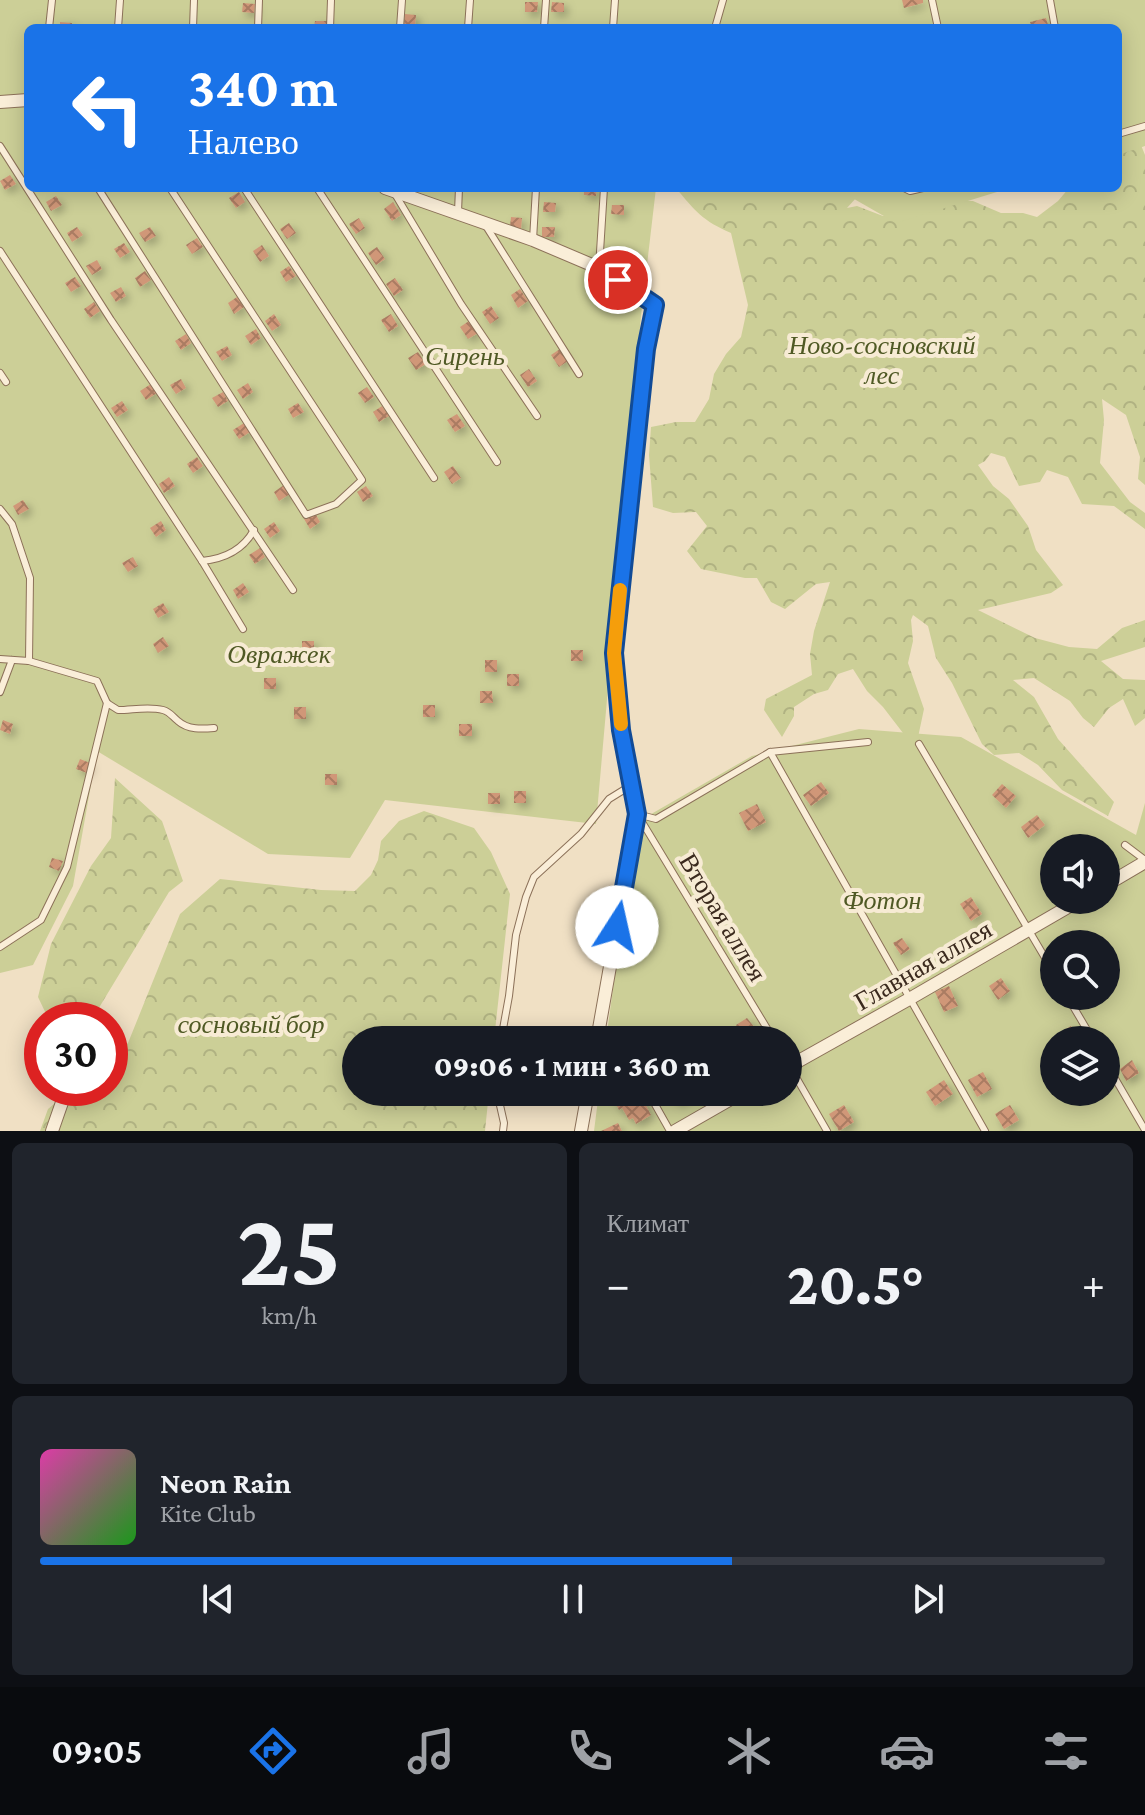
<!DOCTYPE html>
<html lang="ru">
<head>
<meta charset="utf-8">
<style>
	:root { --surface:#171b24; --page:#20242c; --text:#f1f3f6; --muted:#9ea1a6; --line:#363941; --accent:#1a73e8 }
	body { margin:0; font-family:"Crimson Pro",serif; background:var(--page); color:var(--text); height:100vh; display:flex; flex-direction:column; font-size:30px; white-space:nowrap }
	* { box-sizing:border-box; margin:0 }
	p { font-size:26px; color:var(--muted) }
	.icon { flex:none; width:44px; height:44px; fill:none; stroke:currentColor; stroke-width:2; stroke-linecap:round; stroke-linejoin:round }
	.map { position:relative; height:1131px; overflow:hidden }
	.drawer { display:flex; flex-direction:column; gap:12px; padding:12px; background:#0d0f14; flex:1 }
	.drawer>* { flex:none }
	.top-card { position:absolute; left:24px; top:24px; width:1098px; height:168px; border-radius:12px; box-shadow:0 4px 20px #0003; background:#1a73e8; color:#fff; overflow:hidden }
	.buttons { position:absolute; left:1040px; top:834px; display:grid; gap:16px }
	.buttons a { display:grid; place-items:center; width:80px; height:80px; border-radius:50%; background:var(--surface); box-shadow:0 4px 20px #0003; font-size:40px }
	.speed { position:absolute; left:24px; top:1002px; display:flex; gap:16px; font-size:40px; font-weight:700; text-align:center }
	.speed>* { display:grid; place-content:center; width:104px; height:104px; border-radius:50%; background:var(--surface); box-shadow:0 4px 20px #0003; line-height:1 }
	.speed .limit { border:12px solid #d22; background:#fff; color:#111 }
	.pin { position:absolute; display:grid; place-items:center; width:68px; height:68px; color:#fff; margin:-34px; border:4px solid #fff; border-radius:50%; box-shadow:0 2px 8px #0007 }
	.me { position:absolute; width:88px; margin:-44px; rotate:10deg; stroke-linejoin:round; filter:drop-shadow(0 0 6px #0008) }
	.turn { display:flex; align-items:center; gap:28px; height:168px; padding:0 32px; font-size:36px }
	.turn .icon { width:104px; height:104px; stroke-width:2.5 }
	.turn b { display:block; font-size:56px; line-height:68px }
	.big { font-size:60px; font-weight:800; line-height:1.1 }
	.drawer .widget { flex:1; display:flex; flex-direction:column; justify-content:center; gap:12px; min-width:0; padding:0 28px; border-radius:12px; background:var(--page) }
	.drawer .dial { align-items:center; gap:0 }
	.dial b { font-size:104px; line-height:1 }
	.song { display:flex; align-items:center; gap:24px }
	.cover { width:96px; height:96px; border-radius:12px; background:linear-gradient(135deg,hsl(320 70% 55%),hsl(120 70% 35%)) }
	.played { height:8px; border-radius:4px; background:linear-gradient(90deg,var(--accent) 65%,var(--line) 65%) }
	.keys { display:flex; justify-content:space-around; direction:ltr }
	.heat { display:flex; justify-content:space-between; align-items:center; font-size:44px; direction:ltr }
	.drawer .tiles { flex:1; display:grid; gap:12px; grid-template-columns:1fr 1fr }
	.widget:last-child { grid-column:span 2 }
	.trip { position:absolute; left:342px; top:1026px; width:460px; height:80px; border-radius:40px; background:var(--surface); box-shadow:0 4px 20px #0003; font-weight:800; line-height:80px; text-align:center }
	.tab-bar { display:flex; height:128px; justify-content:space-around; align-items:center; background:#090b0e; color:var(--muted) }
	.tab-bar .icon { width:56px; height:56px }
	.tab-bar .active { color:var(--accent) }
	.tab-bar b { font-size:36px; color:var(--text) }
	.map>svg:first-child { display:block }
	.forest { fill:url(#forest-crowns) }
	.garden { fill:#cccf97; fill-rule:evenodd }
	.building { fill:url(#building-cross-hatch); filter:url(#shadow) }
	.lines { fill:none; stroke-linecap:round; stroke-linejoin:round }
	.lane-casing { stroke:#8c7159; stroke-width:8 }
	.street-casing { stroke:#8c7159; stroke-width:14 }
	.lane { stroke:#faeed8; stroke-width:6 }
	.street { stroke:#faeed8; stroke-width:12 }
	.route-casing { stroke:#114b97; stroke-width:20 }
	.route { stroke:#1a73e8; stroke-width:14 }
	.slow { stroke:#f59e0b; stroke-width:14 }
	.labels { text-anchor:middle; stroke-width:8; stroke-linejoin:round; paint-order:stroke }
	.park-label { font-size:26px; font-style:italic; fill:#4f5924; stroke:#f7ebd4 }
	.street-label { font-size:26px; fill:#3b2a1e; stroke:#f7ebd4 }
</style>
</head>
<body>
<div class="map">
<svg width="1145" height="1131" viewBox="0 0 1145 1131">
	<defs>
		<pattern id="forest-crowns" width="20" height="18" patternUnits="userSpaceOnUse" patternTransform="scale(2)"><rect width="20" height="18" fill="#cccf97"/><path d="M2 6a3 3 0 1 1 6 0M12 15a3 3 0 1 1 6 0" fill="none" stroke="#b0b282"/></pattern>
		<pattern id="building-cross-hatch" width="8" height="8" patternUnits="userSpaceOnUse" patternTransform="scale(2)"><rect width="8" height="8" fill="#d09778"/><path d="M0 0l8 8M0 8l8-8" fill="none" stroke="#aa7b62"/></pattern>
		<filter id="shadow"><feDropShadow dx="4" dy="4" stdDeviation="4" flood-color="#0004"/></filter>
	</defs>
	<rect width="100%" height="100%" fill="#f0e0c4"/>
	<!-- forest -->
	<g class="forest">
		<path d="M1118,119L1134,128L1145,155V485L1138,479L1140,457L1126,415L1102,399L1104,420L1100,463L1130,502L1145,513V529L1114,506L1082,504L1068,477L1047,470L1040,482L1019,486L1005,457L991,453L985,461L978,465L993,486L1009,499L1028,526L1036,550L1063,585L1051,593L978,610L1035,638L1069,647L1097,649L1122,628L1145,620V647L1101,661L1123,679L1145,680V718L1135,726L1123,699L1109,708L1094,727L1083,718L1070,701L1034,678L1013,680L1034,697L1058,739L1114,802L1108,816L1062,790L1038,765L1019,753L994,755L982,744L952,683L936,658L928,626L913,615L911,620L913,641L908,663L924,709L917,742L903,733L883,707L867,691L853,669L838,674L828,690L814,694L794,707V716L782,737L764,710L766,699L812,675L810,654L814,631L830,582L816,584L785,609L771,602L757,578H745L701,569L687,551L707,526L696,512L673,513L653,507L649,455L651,427L676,422H695L709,399L714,374L726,354L741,337L748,305L731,233C703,221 695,211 676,188H865L847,208L857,206L883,216L920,213L947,200L973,201L1001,213H1023L1037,217L1058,201L1069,188H1118Z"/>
		<polygon points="115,778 162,821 183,881 169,892 97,1011 89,1020 49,1020 38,997 51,944 91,866 111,838"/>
		<polygon points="424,811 474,828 491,852 510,894 494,1040 356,1040 356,1092 489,1092 485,1131 40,1131 48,1109 73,1088 110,1088 110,1058 128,1043 180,914 220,879 321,890 355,891 371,875 378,860 381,841 399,821"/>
	</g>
	<!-- garden -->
	<g class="garden">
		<polygon points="0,0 1145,0 1145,146 1118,155 1118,28 28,28 28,188 656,188 641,316 596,824 385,800 350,858 268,854 97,751 73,886 33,965 0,973"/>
		<polygon points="835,188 1010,188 896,223"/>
		<path d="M859,729L961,737L1136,835L1145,803V1131H594L599,1092H788V1040H606L637,814L646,817L752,756ZM1054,848H1106V900H1054ZM1054,944H1106V996H1054ZM1054,1040H1106V1092H1054Z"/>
	</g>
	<!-- building -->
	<g class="building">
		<polygon points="902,0 923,0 923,3 904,8"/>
		<polygon points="525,2 538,2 537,12 525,12"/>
		<polygon points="552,2 564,3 564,12 551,12"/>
		<polygon points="243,3 255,4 254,13 242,12"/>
		<polygon points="405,14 416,15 415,26 404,24"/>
		<polygon points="1046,18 1049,28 1032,28 1030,22"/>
		<polygon points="315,21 327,21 327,28 314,28"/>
		<polygon points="60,22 72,23 72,28 60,28"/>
		<polygon points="10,175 16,184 5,190 0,181"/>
		<polygon points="584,188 597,188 596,196 584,195"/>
		<polygon points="239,192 245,202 236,208 229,198"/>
		<polygon points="56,196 62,205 51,211 46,202"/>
		<polygon points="393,202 401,215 392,221 384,209"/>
		<polygon points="544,202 556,203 555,212 543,212"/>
		<polygon points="612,205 624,205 624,215 611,214"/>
		<polygon points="511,217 522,218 521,229 510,227"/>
		<polygon points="359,218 365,228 356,234 349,224"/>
		<polygon points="289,223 296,233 287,239 280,229"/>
		<polygon points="77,227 83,235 72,242 67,233"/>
		<polygon points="150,227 156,236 145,242 139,233"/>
		<polygon points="542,227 555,227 554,237 542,237"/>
		<polygon points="197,238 203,247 192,254 186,245"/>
		<polygon points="124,243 130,252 120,258 114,249"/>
		<polygon points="262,245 269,256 260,262 253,251"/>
		<polygon points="377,247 385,259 376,265 368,253"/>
		<polygon points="97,260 102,269 92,275 86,266"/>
		<polygon points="289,266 296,276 286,282 280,272"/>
		<polygon points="145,271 151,280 140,287 135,278"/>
		<polygon points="75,277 81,286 71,292 65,283"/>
		<polygon points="395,278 403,290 394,296 386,284"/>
		<polygon points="121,287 126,296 116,302 110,293"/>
		<polygon points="520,289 528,301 518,308 511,295"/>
		<polygon points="237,297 244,307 234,314 228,303"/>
		<polygon points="94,302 100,311 90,318 84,309"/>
		<polygon points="491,306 499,318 490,324 482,312"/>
		<polygon points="274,314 281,325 272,331 265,321"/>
		<polygon points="391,314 398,326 389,332 381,320"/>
		<polygon points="469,321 478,333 468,339 460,327"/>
		<polygon points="256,329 261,338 251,345 245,336"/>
		<polygon points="186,334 191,343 181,350 175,341"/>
		<polygon points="227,346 232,355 222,361 216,352"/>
		<polygon points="560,349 568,361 559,367 551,355"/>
		<polygon points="418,352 426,364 416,370 408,358"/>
		<polygon points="529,369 537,381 528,387 520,375"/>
		<polygon points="181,379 186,388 176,394 170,385"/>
		<polygon points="248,383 253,392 243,399 237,390"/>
		<polygon points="151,384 157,393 146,400 140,391"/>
		<polygon points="367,387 374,397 365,403 358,393"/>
		<polygon points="223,392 228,401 218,407 212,398"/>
		<polygon points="122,401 128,410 117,417 111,408"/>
		<polygon points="298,403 304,412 293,418 288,409"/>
		<polygon points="382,406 389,416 379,422 373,412"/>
		<polygon points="457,414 465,426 455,432 447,420"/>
		<polygon points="244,423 250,432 239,439 233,430"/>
		<polygon points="197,457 203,466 193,473 187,464"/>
		<polygon points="453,466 461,478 452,484 444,472"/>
		<polygon points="169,477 175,486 164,493 159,484"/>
		<polygon points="284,485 290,494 279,501 274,492"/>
		<polygon points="366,486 373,496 363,502 357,492"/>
		<polygon points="23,500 29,509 18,515 13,506"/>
		<polygon points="315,513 320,522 310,529 304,519"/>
		<polygon points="161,521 166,530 156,537 150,528"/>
		<polygon points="274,522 280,531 270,538 264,529"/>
		<polygon points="260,548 265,557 255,564 249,555"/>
		<polygon points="133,557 138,566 128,572 122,563"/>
		<polygon points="243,583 249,592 238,599 233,590"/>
		<polygon points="163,603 169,612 158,618 153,609"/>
		<polygon points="163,637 169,646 158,653 153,644"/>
		<rect x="302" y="641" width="12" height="12"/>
		<rect x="571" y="650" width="12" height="11"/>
		<rect x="485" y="660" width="12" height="12"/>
		<rect x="507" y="674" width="12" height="12"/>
		<rect x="264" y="678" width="12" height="11"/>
		<polygon points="480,691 492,691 493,703 480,703"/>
		<rect x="423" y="705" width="12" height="12"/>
		<rect x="294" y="707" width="12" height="12"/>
		<polygon points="3,720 13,724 10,734 0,730"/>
		<rect x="459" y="724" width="13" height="12"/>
		<polygon points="80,759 90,763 87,773 76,769"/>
		<rect x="325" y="774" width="12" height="11"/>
		<polygon points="821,782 829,793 811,806 803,795"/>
		<polygon points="1002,784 1016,796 1006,808 992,795"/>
		<rect x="514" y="791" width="12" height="12"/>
		<rect x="488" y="793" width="12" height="11"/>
		<polygon points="757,804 766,822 748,831 739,813"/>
		<polygon points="1037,815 1045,825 1028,838 1021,827"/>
		<polygon points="52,858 63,861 59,871 49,867"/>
		<polygon points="971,897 982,914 971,921 960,904"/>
		<polygon points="902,938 910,949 901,955 893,943"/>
		<polygon points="1001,978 1010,991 998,1000 989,986"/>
		<polygon points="949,986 958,1006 944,1012 935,992"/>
		<polygon points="747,1018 755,1028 743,1036 736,1025"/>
		<polygon points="1071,1026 1080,1040 1061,1040 1057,1035"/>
		<polygon points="1132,1060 1139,1073 1126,1081 1120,1069"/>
		<polygon points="983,1072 992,1089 977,1097 968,1080"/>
		<polygon points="944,1080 953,1094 935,1106 926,1092"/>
		<polygon points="613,1092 639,1092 651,1115 636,1124 633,1118 629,1120 622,1108 619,1110 610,1093"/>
		<polygon points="678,1092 685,1092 688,1097 677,1103 672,1095"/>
		<polygon points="844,1105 854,1122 839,1131 829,1114"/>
		<polygon points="1010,1105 1019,1120 1004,1129 995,1114"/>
		<polygon points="618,1123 622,1131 601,1131"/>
	</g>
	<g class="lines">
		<!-- lane casing -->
		<g class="lane-casing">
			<g id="lane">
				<polyline points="932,0 938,28"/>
				<polyline points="1050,0 1055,28"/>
				<polyline points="49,28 52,0"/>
				<polyline points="118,28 120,0"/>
				<polyline points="193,28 194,0"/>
				<polyline points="258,28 259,0"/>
				<polyline points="330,28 331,0"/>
				<polyline points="400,28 402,0"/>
				<polyline points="468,28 470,0"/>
				<polyline points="544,28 546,0"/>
				<polyline points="613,28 615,0"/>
				<polyline points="715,28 723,0"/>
				<polyline points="1118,134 1145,126"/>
				<polyline points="0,146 111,320 293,590"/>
				<polyline points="98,188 306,515 336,504 362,480 170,188"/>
				<polyline points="244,188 434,478"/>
				<polyline points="317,188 497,462"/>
				<polyline points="904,188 910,191 923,188"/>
				<polyline points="395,194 461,304 537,416"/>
				<polyline points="458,212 459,188"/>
				<polyline points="486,226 579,374"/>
				<polyline points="533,240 536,188"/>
				<polyline points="0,251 202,561 243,629"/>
				<polyline points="599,268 604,188"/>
				<polyline points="0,373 6,382"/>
				<polyline points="0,509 12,524 30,578 29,661"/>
				<path d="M202,561C224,559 243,550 254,530"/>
				<path d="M0,659L29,661L97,681L107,703L118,710C132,710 149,706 163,710C170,712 172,716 178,721C188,730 202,729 214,728"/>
				<polyline points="0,692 12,660"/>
				<polyline points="919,744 1054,973"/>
				<polyline points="770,752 985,1131"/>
				<polyline points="637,814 656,819 770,752 868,742"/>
				<polyline points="639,817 774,1040"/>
				<polyline points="1125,845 1145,860"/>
				<polyline points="0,947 41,920 67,867 107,703"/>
				<polyline points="1067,996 1093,1040"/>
				<polyline points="501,1040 509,996 516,935 526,897 534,877 581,834 609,799 630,786"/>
				<polyline points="1106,1063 1145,1130"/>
				<polyline points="789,1065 827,1131"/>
				<polyline points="497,1092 504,1123 503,1131"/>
				<polyline points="648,1092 670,1131"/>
			</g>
		</g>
		<!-- street casing -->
		<g class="street-casing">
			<g id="street">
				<polyline points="0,102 28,100"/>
				<polyline points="385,188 533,240 599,268 655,305 646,349 614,653 621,730 637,814 597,1040"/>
				<polyline points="1106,885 1145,862"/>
				<polyline points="788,1067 911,998 1080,900"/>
				<polyline points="52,1131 67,1088"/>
				<polyline points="581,1131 588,1092"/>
				<polyline points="675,1131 743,1092"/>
			</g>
		</g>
		<!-- lane -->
		<use href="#lane" class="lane"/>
		<!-- street -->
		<use href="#street" class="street"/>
	</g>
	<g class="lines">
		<!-- route casing -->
		<g class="route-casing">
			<polyline id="route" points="617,927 637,814 621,730 614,653 646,349 655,305 618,280"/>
		</g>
		<!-- route -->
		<use href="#route" class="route"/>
		<!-- slow -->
		<polyline class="slow" points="620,590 614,653 621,724"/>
	</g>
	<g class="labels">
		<!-- park labels -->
		<g class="park-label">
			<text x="882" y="354">Ново-сосновский<tspan x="882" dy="30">лес</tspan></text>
			<text x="465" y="365">Сирень</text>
			<text x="279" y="663">Овражек</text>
			<text x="882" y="909">Фотон</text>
			<text x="251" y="1033">сосновый бор</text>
		</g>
		<!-- street labels -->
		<g class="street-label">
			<text transform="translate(723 917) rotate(59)" y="9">Вторая аллея</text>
			<text transform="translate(923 965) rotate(-30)" y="9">Главная аллея</text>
		</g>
	</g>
</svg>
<div class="buttons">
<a><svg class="icon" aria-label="sound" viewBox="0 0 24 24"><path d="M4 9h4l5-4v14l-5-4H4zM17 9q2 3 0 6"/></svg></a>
<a><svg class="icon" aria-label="search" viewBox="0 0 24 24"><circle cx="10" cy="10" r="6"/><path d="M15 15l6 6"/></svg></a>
<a><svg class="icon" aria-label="layers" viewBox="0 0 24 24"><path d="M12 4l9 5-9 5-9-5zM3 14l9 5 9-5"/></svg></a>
</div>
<div class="speed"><div class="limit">30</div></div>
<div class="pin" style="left:618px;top:280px;background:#d93025"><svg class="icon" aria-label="arrive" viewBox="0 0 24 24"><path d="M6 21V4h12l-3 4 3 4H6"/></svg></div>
<svg class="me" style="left:617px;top:927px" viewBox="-20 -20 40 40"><circle r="19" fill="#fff"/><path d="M0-13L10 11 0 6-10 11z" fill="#1a73e8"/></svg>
<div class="trip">09:06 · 1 мин · 360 m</div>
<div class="top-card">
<div class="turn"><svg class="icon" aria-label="left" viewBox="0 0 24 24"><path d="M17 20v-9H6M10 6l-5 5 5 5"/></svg><div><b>340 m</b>Налево</div></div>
</div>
</div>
<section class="drawer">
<div class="tiles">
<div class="widget dial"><b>25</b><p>km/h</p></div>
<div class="widget"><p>Климат</p>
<div class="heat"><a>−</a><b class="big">20.5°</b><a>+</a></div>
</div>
<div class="widget">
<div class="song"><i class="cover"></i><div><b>Neon Rain</b><p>Kite Club</p></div></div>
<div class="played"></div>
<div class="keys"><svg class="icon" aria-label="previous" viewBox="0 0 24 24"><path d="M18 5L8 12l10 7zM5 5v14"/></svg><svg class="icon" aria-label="pause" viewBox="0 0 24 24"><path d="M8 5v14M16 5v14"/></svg><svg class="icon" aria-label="next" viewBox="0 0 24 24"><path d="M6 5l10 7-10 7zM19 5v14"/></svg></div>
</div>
</div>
</section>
<nav class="tab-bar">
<b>09:05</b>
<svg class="icon active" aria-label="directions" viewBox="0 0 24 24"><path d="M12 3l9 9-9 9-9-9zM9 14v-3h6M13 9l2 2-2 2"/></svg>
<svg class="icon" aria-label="music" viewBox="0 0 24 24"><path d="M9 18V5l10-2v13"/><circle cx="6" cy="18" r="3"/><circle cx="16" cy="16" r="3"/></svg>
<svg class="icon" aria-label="phone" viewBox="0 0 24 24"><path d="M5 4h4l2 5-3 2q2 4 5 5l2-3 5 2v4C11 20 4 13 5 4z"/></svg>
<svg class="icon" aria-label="climate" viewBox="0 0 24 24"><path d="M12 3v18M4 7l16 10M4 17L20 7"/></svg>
<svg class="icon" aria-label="car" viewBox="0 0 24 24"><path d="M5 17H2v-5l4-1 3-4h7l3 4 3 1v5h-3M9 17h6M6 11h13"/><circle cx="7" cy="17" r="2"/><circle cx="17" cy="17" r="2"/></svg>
<svg class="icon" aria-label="filters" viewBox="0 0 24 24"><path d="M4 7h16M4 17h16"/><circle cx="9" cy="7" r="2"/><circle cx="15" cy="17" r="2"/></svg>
</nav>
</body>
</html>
